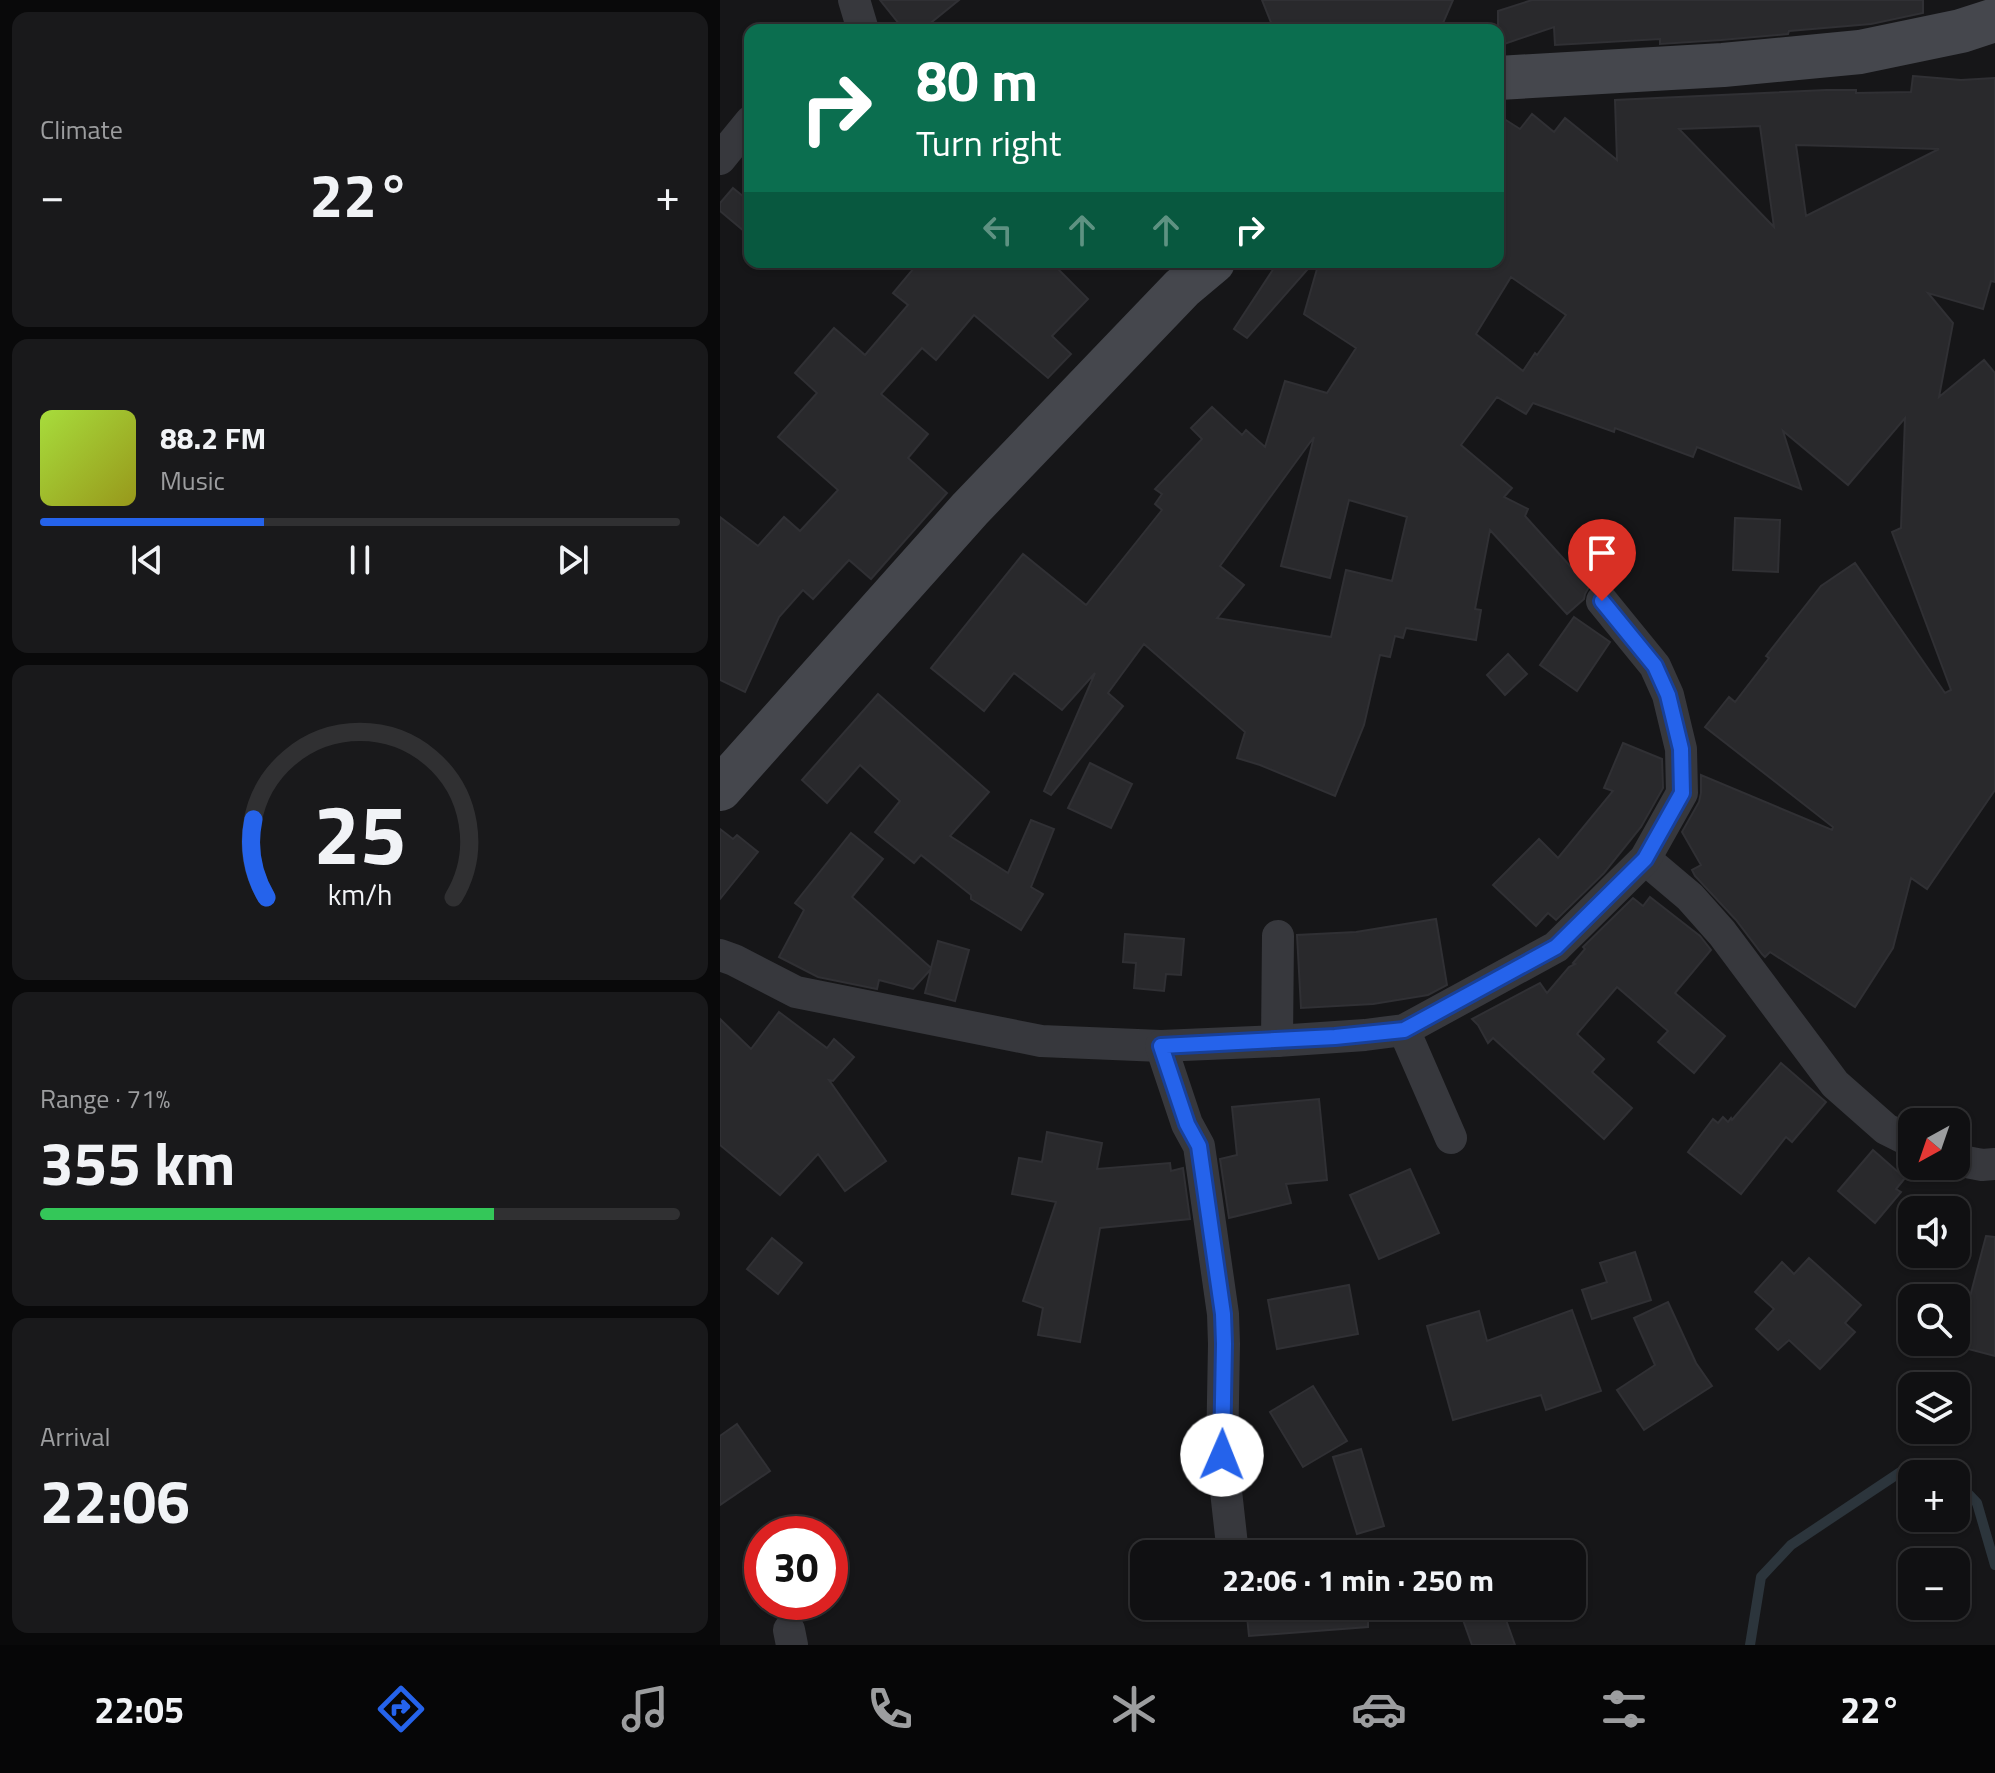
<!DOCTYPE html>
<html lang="en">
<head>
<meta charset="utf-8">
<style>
	:root { --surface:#101012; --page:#19191b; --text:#f1f3f6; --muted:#9c9d9f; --line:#303032; --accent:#2563eb }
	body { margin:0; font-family:"Titillium Web",sans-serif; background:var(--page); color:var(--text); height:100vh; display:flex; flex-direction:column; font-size:30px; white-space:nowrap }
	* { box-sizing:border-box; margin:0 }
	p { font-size:26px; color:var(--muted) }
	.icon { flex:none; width:44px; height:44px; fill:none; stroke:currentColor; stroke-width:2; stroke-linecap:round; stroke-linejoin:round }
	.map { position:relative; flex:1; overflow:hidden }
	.drawer { display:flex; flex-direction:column; gap:12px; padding:12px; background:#09090a; width:720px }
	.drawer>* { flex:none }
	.hud { position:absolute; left:24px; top:24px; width:760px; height:244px; border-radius:16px; box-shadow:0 2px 6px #0004,0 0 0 2px var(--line); background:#0b6e4f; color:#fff; overflow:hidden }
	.needle { width:52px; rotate:220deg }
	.tools { position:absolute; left:1178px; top:1108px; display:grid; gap:16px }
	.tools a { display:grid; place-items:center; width:72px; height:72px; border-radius:16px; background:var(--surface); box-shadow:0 2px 6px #0004,0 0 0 2px var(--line); font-size:40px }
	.speed { position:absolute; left:24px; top:1516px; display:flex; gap:16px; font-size:40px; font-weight:700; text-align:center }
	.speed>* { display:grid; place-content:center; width:104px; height:104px; border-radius:50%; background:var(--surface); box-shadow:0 2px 6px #0004,0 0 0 2px var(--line); line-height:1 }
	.speed .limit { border:12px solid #d22; background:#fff; color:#111 }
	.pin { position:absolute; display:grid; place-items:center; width:68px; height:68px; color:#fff; margin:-82px -34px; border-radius:50% 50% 50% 0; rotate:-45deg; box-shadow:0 0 8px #0007 }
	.pin .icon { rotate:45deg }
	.me { position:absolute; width:88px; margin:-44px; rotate:1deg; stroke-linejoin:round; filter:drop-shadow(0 0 6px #0008) }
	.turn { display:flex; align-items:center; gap:28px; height:168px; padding:0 40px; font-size:36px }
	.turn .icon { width:104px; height:104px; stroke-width:2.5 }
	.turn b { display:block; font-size:56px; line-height:68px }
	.lanes { display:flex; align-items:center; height:76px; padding:0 40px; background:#0003; justify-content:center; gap:40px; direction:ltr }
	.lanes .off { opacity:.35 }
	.big { font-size:60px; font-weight:700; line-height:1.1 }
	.drawer .card { flex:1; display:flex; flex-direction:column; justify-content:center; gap:12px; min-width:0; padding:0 28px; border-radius:16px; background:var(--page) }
	.drawer .dial { align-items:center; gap:0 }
	.dial svg { height:208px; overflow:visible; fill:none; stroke:var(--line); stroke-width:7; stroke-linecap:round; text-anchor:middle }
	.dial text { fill:var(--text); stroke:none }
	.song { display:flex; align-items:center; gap:24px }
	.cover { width:96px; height:96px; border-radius:12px; background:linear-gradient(135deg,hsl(80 70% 55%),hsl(60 70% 35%)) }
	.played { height:8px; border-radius:4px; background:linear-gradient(90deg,var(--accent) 35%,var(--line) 35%) }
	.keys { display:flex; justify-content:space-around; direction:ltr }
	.heat { display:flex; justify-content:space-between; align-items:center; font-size:44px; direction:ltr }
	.charge { height:12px; border-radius:6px; background:linear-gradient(90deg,#34c759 71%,var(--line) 0) }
	.trip { position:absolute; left:410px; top:1540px; width:456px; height:80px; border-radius:16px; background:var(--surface); box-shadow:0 2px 6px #0004,0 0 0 2px var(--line); font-weight:700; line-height:80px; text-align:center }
	.tabs { display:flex; height:128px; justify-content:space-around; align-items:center; background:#060607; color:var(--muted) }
	.tabs .icon { width:56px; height:56px }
	.tabs .active { color:var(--accent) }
	.tabs b { font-size:36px; color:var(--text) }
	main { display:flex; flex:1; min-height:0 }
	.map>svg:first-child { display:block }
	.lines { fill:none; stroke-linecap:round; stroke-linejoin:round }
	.stream { stroke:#2c353c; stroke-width:10 }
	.building { fill:#29292c; stroke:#303034; stroke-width:2; fill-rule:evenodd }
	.minor { stroke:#37383d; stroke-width:32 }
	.secondary { stroke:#45474d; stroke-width:44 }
	.route-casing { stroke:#184099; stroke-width:20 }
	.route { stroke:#2563eb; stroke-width:14 }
</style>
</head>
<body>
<main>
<section class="drawer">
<div class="card"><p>Climate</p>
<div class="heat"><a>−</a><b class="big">22°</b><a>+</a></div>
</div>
<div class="card">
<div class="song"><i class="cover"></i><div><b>88.2 FM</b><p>Music</p></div></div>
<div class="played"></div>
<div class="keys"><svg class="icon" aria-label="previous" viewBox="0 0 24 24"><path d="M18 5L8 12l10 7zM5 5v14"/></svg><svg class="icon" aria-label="pause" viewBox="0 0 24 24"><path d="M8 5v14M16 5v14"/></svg><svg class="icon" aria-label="next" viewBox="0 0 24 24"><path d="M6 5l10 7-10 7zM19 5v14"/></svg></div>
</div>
<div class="card dial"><svg viewBox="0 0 100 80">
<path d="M14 69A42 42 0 1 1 86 69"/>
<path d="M14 69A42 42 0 0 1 9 39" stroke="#2563eb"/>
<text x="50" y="56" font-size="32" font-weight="700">25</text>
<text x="50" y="72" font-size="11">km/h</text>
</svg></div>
<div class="card"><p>Range · 71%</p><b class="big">355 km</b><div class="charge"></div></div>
<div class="card"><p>Arrival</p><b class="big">22:06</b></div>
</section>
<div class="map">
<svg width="1275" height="1645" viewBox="0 0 1275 1645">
	<rect width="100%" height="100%" fill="#161618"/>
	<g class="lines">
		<!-- stream -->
		<g class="stream">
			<polyline points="1236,1481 1257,1503 1275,1565"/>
			<polyline points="1030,1645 1041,1577 1071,1545 1185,1469 1224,1468 1230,1474"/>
		</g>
	</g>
	<!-- building -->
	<g class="building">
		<polygon points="160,0 239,0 202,30 184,30"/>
		<polygon points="542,0 733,0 720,30 554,30"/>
		<polygon points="812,0 1203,0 1203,13 1151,24 1069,31 1068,34 1001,40 940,44 940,39 835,45 834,27 778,46 778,11"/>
		<path d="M1193,76L1241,80L1275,78V282L1271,281L1263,309L1208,293L1233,323L1219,397L1264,360L1275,373V790L1207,889L1191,878L1173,948L1135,1007L1050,952L1045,957L1042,954L1016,920L975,876L972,870L981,865L962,832L979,802L981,793V775L1112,830L1113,827L985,727L1009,697L1015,702L1049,658L1046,656L1101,586L1135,563L1225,693L1231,690L1172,532L1181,528L1185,418L1128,485L1063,431L1081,489L977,447L973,457L895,428L894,432L813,403L806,414L777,397L741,445L792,488L784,497L808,509L805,516L869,587L865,594L864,599L847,614L770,530L755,609L761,610L756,640L686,628L683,638L675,636L670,657L660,655L644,725L615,796L540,765L517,758L525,732L424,644L388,693L403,706L331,795L324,791L375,673L342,710L294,673L264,711L211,668L303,554L366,605L442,510L435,504L442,494L435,489L482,439L471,428L492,407L522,435L526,430L545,447L565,381L607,393L636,348L584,314L599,262H778V115L800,129L812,114L834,132L845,118L897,160L895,100L1106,90H1136V93L1191,92ZM1040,126L1054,227L959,129ZM1076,145L1219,149L1086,216ZM791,277L846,315L817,355L815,353L803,371L756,334ZM594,437L561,566L610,578L629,500L687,517L672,581L626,570L611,637L497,618L524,585L500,566Z"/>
		<polygon points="13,188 30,202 30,236 0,211 0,203"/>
		<polygon points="199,262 331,262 368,299 332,336 351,354 328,378 254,315 216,360 202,348 161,394 208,434 188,458 227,493 151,579 129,560 93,599 83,590 59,617 25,692 0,680 0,517 38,546 64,517 80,531 118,490 58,437 97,393 75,373 114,328 145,355 188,305 173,293"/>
		<polygon points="558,262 594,262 527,338 514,329"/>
		<polygon points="1015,518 1060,520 1058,572 1013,570"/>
		<polygon points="854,617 890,642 857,691 820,665"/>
		<polygon points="788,654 807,674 785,695 767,675"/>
		<polygon points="158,694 269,792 230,836 288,873 311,820 334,829 311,887 323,894 301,930 251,899 251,895 201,855 194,863 155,832 180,801 140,765 107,803 82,780"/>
		<polygon points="903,743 942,759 943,788 921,827 884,873 836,920 828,913 816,926 773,885 819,839 838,858 893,791 884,788"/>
		<polygon points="370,763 412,784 391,828 348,808"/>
		<polygon points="0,829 13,839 17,835 38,852 0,899"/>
		<polygon points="131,833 163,859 132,897 211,968 218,941 249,950 235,1001 205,993 211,969 193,989 159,980 157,989 98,977 59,957 84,910 75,903"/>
		<polygon points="930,897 980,936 991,950 955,993 1005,1036 974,1073 938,1042 948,1031 897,987 857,1034 884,1059 872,1072 912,1108 884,1139 773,1038 768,1043 758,1025 752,1019 820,983 827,993 849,967 855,964 853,963 865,949 863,947 913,898 923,906"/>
		<polygon points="716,919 727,985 708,995 653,1004 581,1008 577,935 636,932"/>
		<polygon points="405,934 464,939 461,975 446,974 444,991 414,988 416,963 403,962"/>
		<polygon points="59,1012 107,1048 114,1039 134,1057 113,1081 109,1080 166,1161 125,1191 98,1154 60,1195 0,1145 0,1019 31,1049"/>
		<polygon points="1061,1063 1106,1102 1072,1142 1066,1137 1021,1194 968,1152 993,1119 998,1123 1003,1117 1008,1122 1011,1118 1012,1120"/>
		<polygon points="599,1099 607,1180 566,1184 571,1203 509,1218 500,1159 517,1155 512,1107"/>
		<polygon points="327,1132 382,1143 377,1169 450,1163 451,1171 463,1168 470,1219 380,1228 360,1342 318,1335 323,1308 303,1301 336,1202 292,1194 299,1158 322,1162"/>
		<polygon points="1153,1150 1185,1178 1176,1189 1181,1192 1155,1223 1118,1191"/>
		<polygon points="690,1169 719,1233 659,1259 630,1195"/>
		<polygon points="1266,1236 1275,1237 1275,1356 1237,1346"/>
		<polygon points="52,1238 82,1263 58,1294 27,1269"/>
		<polygon points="915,1252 931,1300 872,1319 862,1290 887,1282 880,1263"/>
		<polygon points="1089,1258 1141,1305 1125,1323 1135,1332 1100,1369 1069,1340 1058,1350 1036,1329 1054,1309 1035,1292 1062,1262 1074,1274"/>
		<polygon points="629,1285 638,1334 557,1349 548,1300"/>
		<polygon points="948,1302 976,1363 992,1386 924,1430 897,1390 935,1365 914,1318"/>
		<polygon points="852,1310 881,1391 826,1410 821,1395 733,1420 707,1326 759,1311 767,1341"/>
		<polygon points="593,1386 627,1441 583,1467 550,1412"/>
		<polygon points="17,1424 50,1471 0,1505 0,1436"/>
		<polygon points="641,1449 664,1526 637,1534 613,1457"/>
		<polygon points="526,1606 648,1606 648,1627 529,1636"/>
		<polygon points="738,1606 781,1606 795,1645 752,1645"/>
	</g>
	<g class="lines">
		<!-- minor -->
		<g class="minor">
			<polyline points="134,0 143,30"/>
			<polyline points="0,159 30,122"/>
			<polyline points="925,859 970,897 1002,933 1115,1084 1166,1129 1192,1142"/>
			<polyline points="0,955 14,960 76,992 321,1041 441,1046 557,1041 645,1035 684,1030 836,947 925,859 962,793 961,749 948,695 935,666 882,601"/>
			<polyline points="684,1030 731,1138"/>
			<polyline points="557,1041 558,936"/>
			<polyline points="441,1046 467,1124 479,1146 503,1314 504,1344 502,1455 513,1554"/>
			<polyline points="1236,1160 1262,1165 1275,1164"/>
			<polyline points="69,1630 72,1645"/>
		</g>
		<!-- secondary -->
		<g class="secondary">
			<polyline points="778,78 1003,65 1140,52 1241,31 1275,20"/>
			<polyline points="0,789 250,509 462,288 493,262"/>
		</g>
	</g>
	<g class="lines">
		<!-- route casing -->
		<g class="route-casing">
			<polyline id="route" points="502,1455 504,1344 503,1314 479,1146 467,1124 441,1046 615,1037 684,1030 836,947 925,859 962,793 961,749 948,695 935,666 882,601"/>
		</g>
		<!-- route -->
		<use href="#route" class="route"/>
	</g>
</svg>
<div class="tools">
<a><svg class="needle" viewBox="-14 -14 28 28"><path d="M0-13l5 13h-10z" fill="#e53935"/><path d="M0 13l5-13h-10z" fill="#9c9d9f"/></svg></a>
<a><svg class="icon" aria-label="sound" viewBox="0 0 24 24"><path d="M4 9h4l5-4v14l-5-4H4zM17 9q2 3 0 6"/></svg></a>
<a><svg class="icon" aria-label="search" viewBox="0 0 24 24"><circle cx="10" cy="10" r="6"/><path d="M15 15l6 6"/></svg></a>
<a><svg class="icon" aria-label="layers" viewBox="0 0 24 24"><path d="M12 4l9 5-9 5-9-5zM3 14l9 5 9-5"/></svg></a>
<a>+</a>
<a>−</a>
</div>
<div class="speed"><div class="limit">30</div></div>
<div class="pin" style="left:882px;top:601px;background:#d93025"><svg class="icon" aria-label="arrive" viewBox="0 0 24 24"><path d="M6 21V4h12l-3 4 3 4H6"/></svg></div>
<svg class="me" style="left:502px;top:1455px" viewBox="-20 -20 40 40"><circle r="19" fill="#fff"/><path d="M0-13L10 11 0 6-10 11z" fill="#2563eb"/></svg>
<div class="trip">22:06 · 1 min · 250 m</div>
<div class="hud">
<div class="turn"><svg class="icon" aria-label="right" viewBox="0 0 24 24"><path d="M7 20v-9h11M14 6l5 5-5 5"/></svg><div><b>80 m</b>Turn right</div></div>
<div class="lanes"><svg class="icon off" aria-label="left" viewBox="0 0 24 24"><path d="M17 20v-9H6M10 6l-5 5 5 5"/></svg><svg class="icon off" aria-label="ahead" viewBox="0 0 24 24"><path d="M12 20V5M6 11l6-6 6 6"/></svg><svg class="icon off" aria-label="ahead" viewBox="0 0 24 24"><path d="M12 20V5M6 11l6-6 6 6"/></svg><svg class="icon" aria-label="right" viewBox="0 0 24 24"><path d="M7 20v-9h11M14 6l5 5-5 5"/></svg></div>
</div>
</div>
</main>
<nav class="tabs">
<b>22:05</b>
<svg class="icon active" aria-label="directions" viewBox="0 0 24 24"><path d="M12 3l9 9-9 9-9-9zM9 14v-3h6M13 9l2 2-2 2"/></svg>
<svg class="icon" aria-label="music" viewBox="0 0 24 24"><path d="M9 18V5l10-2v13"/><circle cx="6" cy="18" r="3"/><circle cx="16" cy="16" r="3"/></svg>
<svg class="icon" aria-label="phone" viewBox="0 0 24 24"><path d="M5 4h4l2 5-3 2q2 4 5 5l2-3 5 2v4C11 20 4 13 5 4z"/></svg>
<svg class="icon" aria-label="climate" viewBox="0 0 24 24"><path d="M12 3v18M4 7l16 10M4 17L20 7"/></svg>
<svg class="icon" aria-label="car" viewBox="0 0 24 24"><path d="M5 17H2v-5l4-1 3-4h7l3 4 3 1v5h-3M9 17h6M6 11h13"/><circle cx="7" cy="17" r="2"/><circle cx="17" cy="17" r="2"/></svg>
<svg class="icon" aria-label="filters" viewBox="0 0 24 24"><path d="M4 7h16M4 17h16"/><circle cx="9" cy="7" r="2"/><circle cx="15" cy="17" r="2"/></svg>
<b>22°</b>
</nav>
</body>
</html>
